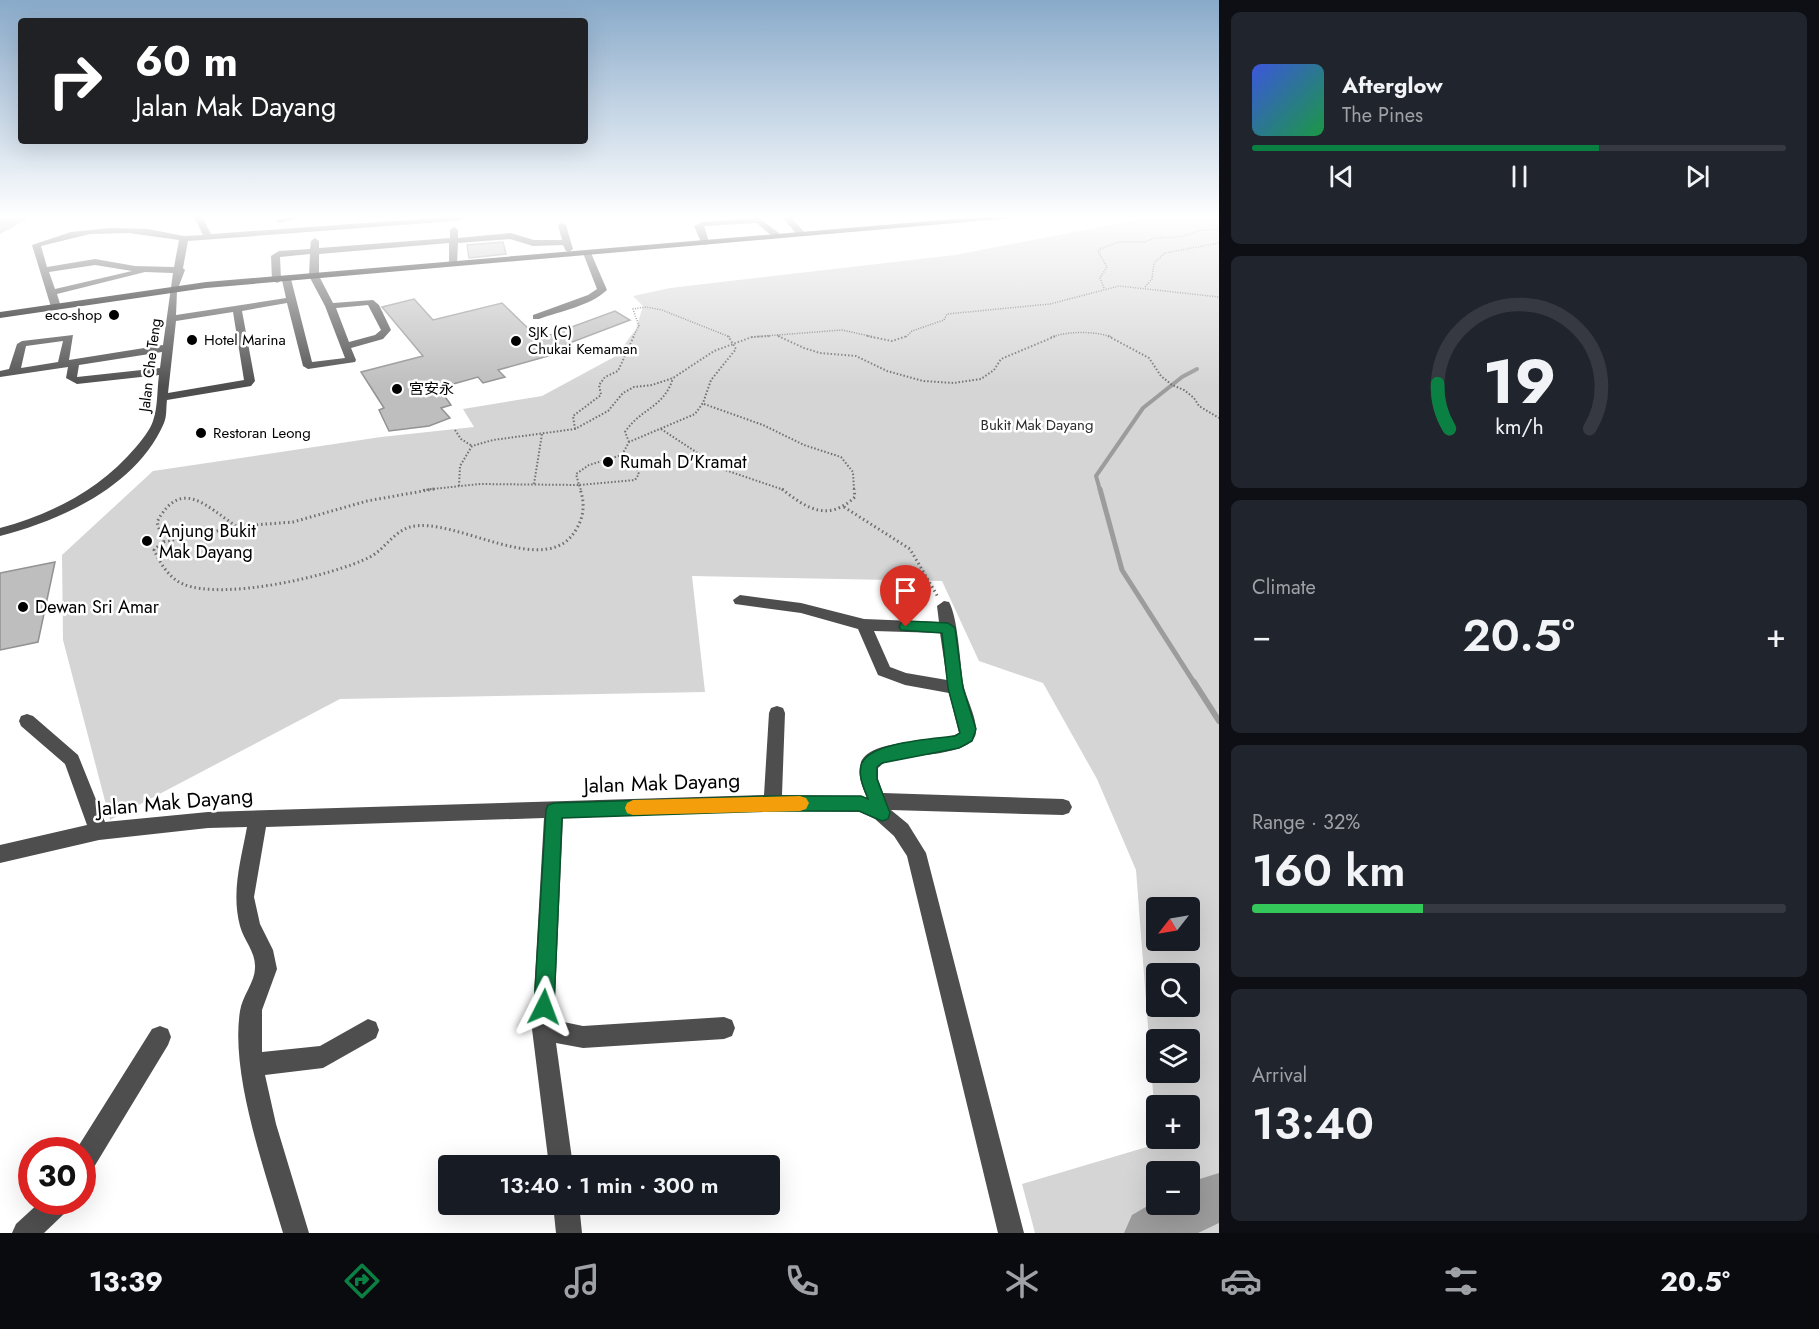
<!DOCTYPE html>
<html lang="en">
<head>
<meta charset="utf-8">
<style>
	:root { --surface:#171b24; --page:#20242c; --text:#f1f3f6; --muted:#9ea1a6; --line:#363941; --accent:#0b8043 }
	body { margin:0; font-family:Jost,"Noto Sans SC",sans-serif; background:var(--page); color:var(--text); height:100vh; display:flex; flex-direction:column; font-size:22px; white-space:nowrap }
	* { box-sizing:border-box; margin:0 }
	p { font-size:20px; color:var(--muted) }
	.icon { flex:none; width:33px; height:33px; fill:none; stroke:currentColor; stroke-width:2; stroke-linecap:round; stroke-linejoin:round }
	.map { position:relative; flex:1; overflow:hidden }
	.sheet { display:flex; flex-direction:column; gap:12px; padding:12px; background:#0d0f14; width:600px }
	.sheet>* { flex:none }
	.hud { position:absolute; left:18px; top:18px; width:570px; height:126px; border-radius:6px; box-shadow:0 6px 24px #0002; background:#202124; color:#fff; overflow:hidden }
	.needle { width:39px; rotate:239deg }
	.tools { position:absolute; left:1146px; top:897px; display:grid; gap:12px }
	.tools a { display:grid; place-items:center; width:54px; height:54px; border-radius:6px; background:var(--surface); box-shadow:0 6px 24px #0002; font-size:30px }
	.speed { position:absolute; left:18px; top:1137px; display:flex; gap:12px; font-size:30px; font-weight:700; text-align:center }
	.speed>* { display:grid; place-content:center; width:78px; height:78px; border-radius:50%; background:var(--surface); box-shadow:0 6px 24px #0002; line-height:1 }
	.speed .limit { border:9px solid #d22; background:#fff; color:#111 }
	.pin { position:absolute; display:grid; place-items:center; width:51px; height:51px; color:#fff; margin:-62px -26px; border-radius:50% 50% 50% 0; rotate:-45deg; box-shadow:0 0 6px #0007 }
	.pin .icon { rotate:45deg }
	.me { position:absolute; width:66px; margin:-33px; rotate:3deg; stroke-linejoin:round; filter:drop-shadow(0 0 4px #0008) }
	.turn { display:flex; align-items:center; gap:21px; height:126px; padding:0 18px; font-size:27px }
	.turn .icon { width:78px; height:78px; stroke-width:2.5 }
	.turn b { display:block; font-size:42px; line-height:51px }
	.big { font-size:45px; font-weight:600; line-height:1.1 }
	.sheet .card { flex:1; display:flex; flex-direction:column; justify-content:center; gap:9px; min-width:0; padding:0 21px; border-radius:9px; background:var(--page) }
	.sheet .dial { align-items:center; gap:0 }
	.dial svg { height:156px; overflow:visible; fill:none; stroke:var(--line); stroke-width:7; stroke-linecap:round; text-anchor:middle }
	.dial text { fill:var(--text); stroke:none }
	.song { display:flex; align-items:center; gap:18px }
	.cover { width:72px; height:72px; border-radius:9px; background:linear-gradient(135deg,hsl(230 70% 55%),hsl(140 70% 35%)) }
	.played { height:6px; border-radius:3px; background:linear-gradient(90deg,var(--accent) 65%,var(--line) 65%) }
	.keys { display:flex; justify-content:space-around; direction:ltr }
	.heat { display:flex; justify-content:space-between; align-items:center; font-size:33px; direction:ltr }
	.charge { height:9px; border-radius:4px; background:linear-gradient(90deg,#34c759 32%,var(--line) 0) }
	.trip { position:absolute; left:438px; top:1155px; width:342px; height:60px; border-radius:6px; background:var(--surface); box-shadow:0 6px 24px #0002; font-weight:600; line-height:60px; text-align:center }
	.dock { display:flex; height:96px; justify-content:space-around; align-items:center; background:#090b0e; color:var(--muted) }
	.dock .icon { width:42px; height:42px }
	.dock .current { color:var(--accent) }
	.dock b { font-size:27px; color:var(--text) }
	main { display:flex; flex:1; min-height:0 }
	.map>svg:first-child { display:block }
	.green { fill:#d5d5d5; fill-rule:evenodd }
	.water { fill:#9c9c9c }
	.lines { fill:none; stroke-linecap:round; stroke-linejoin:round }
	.stream-far2 { stroke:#9c9c9c; stroke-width:4 }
	.stream-far1 { stroke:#9c9c9c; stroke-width:5 }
	.stream { stroke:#9c9c9c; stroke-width:6 }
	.river { fill:#9c9c9c; fill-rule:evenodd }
	.building { fill:#bebebe; stroke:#929292; stroke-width:1.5 }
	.path-far2 { stroke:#707070; stroke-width:1.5; stroke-dasharray:1 1.5; stroke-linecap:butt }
	.path-far1 { stroke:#707070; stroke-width:2; stroke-dasharray:1.5 2; stroke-linecap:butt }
	.path { stroke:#707070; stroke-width:3; stroke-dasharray:1.5 3; stroke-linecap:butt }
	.minor { fill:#4e4e4e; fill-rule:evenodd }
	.major { fill:#000; fill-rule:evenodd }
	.route { fill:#0b8043; stroke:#07532c; stroke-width:1.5 }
	.slow { fill:#f59e0b }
	.poi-dot { fill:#000; stroke:#fff; stroke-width:2 }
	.labels { text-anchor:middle; stroke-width:5; stroke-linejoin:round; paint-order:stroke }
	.far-poi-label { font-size:15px; fill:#000; stroke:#fff; text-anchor:start }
	.far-street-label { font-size:15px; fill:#000; stroke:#fff }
	.far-park-label { font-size:15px; fill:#2c2c2c; stroke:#fff }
	.poi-label { font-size:18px; fill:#000; stroke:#fff; text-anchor:start }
	.near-street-label { font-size:21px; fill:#000; stroke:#fff }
</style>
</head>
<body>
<main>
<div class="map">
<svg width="1219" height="1233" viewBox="0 0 1219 1233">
	<rect width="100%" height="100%" fill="#fff"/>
	<!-- green -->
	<path class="green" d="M1161,215H1219V1233H1035L1022,1184L1157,1144L1136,870L1097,779L1043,683L979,661L942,581L692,576L705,692L340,699L110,820L63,640L62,555L153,471L381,437L474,427L463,409L542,396L616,356L636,329L643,306L633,296L670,288L955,255ZM1156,908H1190V940H1156ZM1156,974H1190V1006H1156ZM1156,1040H1190V1072H1156ZM1156,1106H1190V1138H1156ZM1156,1172H1190V1204H1156Z"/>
	<!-- water -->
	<polygon class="water" points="0,215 35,215 0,234"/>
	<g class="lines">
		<!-- stream-far2 -->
		<polyline class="stream-far2" points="1100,490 1096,476 1143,408 1182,377 1197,369"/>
		<!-- stream-far1 -->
		<polyline class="stream-far1" points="1100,489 1122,570 1195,684"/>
		<!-- stream -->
		<polyline class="stream" points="1194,682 1219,721"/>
		<!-- river -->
		<polygon class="river" points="1219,1173 1219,1223 1198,1233 1124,1233 1132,1215 1156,1201 1156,1204 1190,1204 1190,1182"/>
	</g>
	<!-- building -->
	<g class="building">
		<polygon points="503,242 506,254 469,258 467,245"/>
		<polygon points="414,299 433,320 502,303 539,339 615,311 630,320 551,350 555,354 498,370 505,377 483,383 478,377 439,388 451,405 441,408 450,418 429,426 389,431 379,410 384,408 361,372 423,356 382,307"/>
		<polygon points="55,562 38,642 0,650 0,573"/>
	</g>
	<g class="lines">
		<!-- path-far2 -->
		<g class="path-far2">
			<polyline points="1145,287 1152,279 1154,263 1165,253 1219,243"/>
			<polyline points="1104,288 1100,278 1107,267 1098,251 1100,249 1119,242 1145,242 1155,238 1181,237 1201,230 1219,230"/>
			<polyline points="777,335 781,337"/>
			<polyline points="633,337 639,326 633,309 646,307 662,310 730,337"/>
			<polyline points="752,337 842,330 874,337"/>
			<polyline points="906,337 912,331 944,320 947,314 1050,304 1119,286 1219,297"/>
			<path d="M1051,337C1070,331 1094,331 1112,337"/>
		</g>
		<!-- path-far1 -->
		<g class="path-far1">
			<polyline points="778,336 804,348 820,353 856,356 887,371 923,381 954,383 981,379 994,370 1001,359 1056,336"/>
			<polyline points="867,336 892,341 907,336"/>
			<polyline points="1108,336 1149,358 1161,376 1172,385 1184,390 1194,398 1199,406 1219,418"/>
			<polyline points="704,404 763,425 804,445 841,457 853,472 854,490"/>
			<polyline points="575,429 573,416 601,395 599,385 605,377 618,371 634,336"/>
			<polyline points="661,429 722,469 784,490"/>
			<polyline points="455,430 461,439 472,446"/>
			<path d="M629,442L625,432C641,408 664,408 673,378"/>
			<polyline points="622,455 629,442 695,414 703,403 711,380 736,349 728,336"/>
			<polygon points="622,455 634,464 639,474 635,480 579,485 576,474 589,465"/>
			<polyline points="534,484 542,434"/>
			<polyline points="579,485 581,490"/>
			<polyline points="459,486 460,466 472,446 493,440 575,429 608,411 623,393 634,387 652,385 673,378 714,351 752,337 771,336"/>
			<polyline points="423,490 480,484 579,485"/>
		</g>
		<!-- path -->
		<g class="path">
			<path d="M434,489L367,501L293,522L241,526L163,542L154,550C160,563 169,578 183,584C223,601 332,576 370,557C385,549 393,532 410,527C455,515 548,583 577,528C584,516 585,503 580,489"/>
			<path d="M782,489C807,509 828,522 855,497L854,489"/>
			<polyline points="844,507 910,549 938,597"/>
			<path d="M163,542L157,522C181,477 206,506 236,526"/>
		</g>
		<!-- minor -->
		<g class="minor">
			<path d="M193,215H201L211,234L477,215L454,221L188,241L183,268L185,270L177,291L176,315L286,298L282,280L277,283L272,280L271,256L279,251L310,249L311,241L315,238L319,241V248L450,238V230L454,227L458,230V238L511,233L534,240H562L558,225L562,223L566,225L573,249L569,252L566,251L563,245L533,246L510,239L458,243L457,263L453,266L449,263V243L319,254V276L333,303L373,300L379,305L391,330L383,339L351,348L356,360L355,362L308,369L303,366L287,303L242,311L255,381L251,386L167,400C166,407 167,416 164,423C137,486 62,520 0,536V528C52,514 101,489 136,447C142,440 150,430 153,421C158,407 157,389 159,375L77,384L66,378L68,367L0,377V371L9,369L17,344L22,341L73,335L69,360L163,345L173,273L145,272L57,294L61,307L56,310L51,307L32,245L71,232L110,228L148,229L184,236L203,235ZM129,233L179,240L174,267L135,266L95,259L47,267L41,246L90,234ZM310,254L309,276L325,306L345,358L312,362L291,279L286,276L281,279L280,257ZM95,265L132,271L55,289L49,272ZM368,305L381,330L375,335L349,342L336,308ZM233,312L244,380L168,393L176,321ZM63,341L58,362L21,368L26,346ZM162,352L160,368L77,377L79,365Z"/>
			<polygon points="298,215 312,215 279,223 275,221"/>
			<polygon points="781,215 789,215 804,232 804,236 798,236"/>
			<polygon points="759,218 780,234 780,238 774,238 757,223 704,226 709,242 705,245 701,242 694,226 702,222"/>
			<path d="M587,250L591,253L607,290C590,306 561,311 539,319H533V315L588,295L597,289L583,253Z"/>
			<path d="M740,595L801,603L864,619L939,622L937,606L944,601L949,602C958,618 960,663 963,683C966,699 977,717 976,732C975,757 908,754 889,760C885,762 881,765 878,768V779L883,793L1063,799L1069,801L1072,807L1069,813L1063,815L891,810L908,824L926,853L1024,1233H998L907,856L894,836L875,819L860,812L773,811L563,818L554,1020L583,1026L724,1017L732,1020L735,1028L732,1036L724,1039L583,1048L556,1043L573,1166H549L532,1029L544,818L266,827L254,897L260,924L273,950L277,969L262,1010V1052L320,1046L368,1019L376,1022L379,1030L376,1038L323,1068L265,1075L276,1124L309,1233H283C265,1170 230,1075 240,1011C242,996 255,982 255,968C256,952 244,941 240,926C231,892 241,860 247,827L208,828L99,840L0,863V845L87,825L65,764L21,726L19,721L21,716L27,714L33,716L78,755L105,822L208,812L764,795L769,713L771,708L777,706L783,708L785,713L782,795L861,796L867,798C863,788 858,778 860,766C865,736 938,745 959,733L949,693L905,685L878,675L858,629L801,613L735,604L733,600ZM874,631L940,633L947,680L906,673L890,667Z"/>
			<polygon points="160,1026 168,1029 171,1037 168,1045 91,1172 82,1175 82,1150 76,1150 152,1029"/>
			<polygon points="40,1202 71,1202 67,1211 44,1233 12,1233 16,1224"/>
			<polygon points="553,1204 579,1204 582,1233 556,1233"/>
		</g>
		<!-- major -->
		<polygon class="major" points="1001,215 1028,215 1024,217 206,288 0,318 0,312 206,282"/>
	</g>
	<!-- sky -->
	<linearGradient id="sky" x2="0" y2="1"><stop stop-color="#89aaca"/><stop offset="0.56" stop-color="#fff"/><stop offset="1" stop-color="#fff" stop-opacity="0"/></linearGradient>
	<rect width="1219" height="387" fill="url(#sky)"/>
	<!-- route -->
	<path class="route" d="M906,621L948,623L955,628L963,688L976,729L972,741L959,748L882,763L877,767V779L890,813L888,819L882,821L859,811H773L562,818L554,1007L551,1014L544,1017L537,1014L534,1007L546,810L548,805L554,803L773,796H861L868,799C864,788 857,775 862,763C871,742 934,739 955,736L960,733L948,688L942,633L901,630L899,627L901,623Z"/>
	<!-- slow -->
	<polygon class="slow" points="800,796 806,798 809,803 806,809 800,811 633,815 627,813 625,808 627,803 633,800"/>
	<!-- markers -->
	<g class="poi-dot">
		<circle cx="114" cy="315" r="6"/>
		<circle cx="192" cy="340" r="6"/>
		<circle cx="516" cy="341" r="6"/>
		<circle cx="397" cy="389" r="6"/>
		<circle cx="201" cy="433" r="6"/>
		<circle cx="608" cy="462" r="6"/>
		<circle cx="147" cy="541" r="6"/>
		<circle cx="23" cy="607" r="6"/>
	</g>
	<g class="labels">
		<!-- far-poi labels -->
		<g class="far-poi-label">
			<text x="102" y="320" text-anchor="end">eco-shop</text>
			<text x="528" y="337">SJK (C)<tspan x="528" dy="17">Chukai Kemaman</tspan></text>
			<text x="204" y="345">Hotel Marina</text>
			<text x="409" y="394">宮安永</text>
			<text x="213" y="438">Restoran Leong</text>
		</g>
		<!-- far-street labels -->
		<g class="far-street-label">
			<text transform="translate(150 365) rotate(-83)" y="5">Jalan Che Teng</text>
		</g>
		<!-- far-park labels -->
		<g class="far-park-label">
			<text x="1037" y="430">Bukit Mak Dayang</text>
		</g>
		<!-- poi labels -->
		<g class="poi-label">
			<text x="620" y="468">Rumah D'Kramat</text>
			<text x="159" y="537">Anjung Bukit<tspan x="159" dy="21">Mak Dayang</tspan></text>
			<text x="35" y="613">Dewan Sri Amar</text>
		</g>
		<!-- near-street labels -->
		<g class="near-street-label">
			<text transform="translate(662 783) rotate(-2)" y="7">Jalan Mak Dayang</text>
			<text transform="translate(175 802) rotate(-5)" y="7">Jalan Mak Dayang</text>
		</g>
	</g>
</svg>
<div class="tools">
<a><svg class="needle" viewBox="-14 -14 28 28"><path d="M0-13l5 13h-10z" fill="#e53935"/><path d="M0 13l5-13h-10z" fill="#9ea1a6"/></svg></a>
<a><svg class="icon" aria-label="search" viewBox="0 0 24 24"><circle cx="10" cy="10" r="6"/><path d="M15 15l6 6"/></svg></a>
<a><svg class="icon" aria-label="layers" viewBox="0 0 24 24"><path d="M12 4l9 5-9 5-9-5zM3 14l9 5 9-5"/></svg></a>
<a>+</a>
<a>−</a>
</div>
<div class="speed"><div class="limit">30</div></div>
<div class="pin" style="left:906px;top:627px;background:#d93025"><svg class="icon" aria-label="arrive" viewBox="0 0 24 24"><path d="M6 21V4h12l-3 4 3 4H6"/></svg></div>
<svg class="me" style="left:544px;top:1007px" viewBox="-20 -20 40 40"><path d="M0-17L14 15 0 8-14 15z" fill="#0b8043" stroke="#fff" stroke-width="4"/></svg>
<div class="trip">13:40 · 1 min · 300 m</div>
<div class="hud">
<div class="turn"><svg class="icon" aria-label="right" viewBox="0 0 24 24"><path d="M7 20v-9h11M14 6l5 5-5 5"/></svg><div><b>60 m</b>Jalan Mak Dayang</div></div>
</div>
</div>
<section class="sheet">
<div class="card">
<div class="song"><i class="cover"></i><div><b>Afterglow</b><p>The Pines</p></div></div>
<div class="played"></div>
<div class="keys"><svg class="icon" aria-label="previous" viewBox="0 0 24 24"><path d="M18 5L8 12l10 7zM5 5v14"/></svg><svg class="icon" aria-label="pause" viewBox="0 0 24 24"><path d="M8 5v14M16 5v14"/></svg><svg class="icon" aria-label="next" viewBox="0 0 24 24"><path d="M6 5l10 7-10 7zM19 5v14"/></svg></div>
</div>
<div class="card dial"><svg viewBox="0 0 100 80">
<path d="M14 69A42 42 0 1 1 86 69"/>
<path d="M14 69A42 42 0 0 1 8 46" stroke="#0b8043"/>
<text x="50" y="56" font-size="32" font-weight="700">19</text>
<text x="50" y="72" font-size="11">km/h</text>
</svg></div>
<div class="card"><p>Climate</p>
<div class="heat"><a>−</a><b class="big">20.5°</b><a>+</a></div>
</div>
<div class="card"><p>Range · 32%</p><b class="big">160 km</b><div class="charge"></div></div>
<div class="card"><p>Arrival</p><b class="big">13:40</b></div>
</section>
</main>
<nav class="dock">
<b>13:39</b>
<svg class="icon current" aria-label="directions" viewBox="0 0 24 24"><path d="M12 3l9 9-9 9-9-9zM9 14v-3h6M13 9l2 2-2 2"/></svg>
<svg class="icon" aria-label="music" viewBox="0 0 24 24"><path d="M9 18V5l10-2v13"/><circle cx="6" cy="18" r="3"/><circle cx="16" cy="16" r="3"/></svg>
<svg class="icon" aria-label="phone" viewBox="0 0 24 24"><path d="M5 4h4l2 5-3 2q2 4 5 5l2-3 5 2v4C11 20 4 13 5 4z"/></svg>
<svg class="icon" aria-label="climate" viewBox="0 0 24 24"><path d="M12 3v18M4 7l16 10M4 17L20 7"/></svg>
<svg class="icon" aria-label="car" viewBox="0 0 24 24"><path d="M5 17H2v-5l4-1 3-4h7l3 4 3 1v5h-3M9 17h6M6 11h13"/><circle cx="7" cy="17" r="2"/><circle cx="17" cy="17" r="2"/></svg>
<svg class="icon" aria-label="filters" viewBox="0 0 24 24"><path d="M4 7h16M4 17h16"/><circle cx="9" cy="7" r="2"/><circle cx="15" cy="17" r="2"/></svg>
<b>20.5°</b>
</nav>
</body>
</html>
